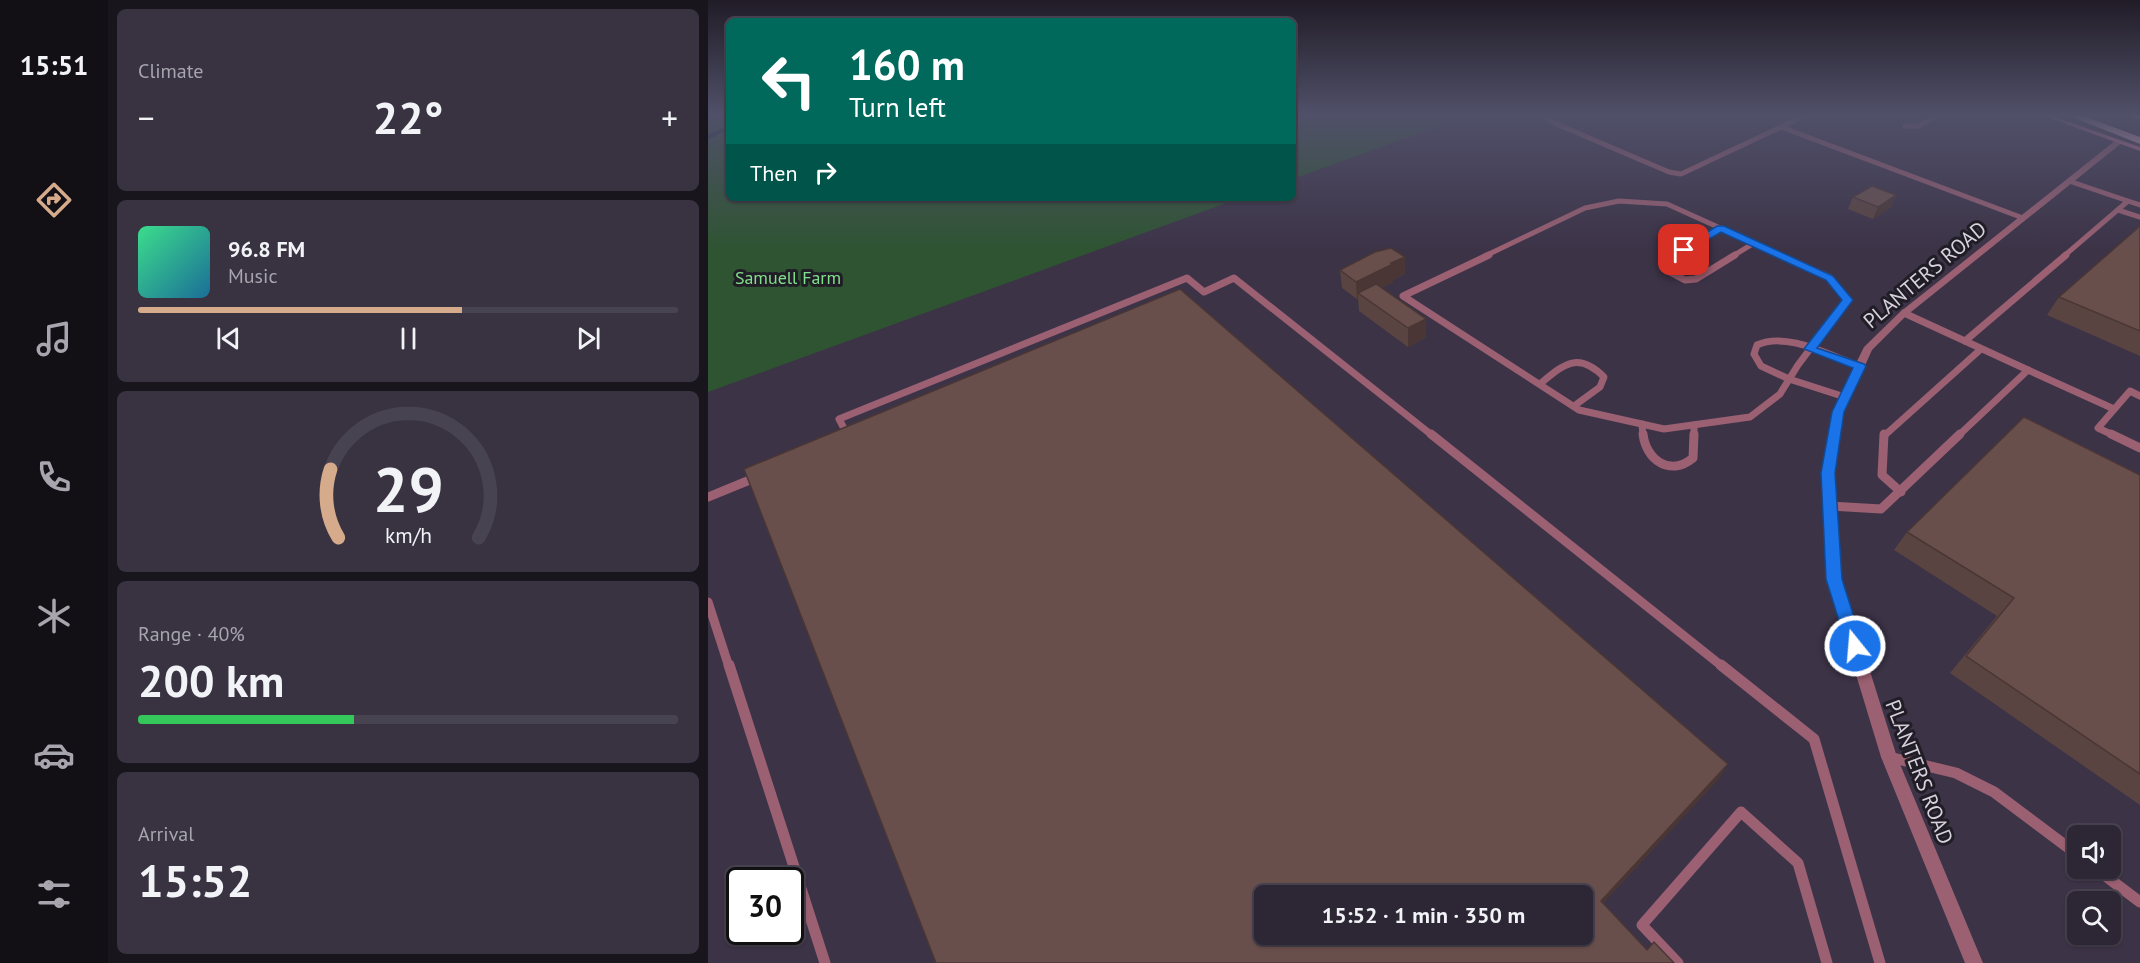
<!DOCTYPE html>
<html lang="en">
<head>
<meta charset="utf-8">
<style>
	:root { --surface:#2d2635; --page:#393241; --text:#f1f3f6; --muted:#a7a5ad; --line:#484350; --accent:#d6ab8b }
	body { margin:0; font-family:"PT Sans",sans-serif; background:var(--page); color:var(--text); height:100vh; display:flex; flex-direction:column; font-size:22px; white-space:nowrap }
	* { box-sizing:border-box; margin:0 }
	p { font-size:20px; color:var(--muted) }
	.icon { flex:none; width:33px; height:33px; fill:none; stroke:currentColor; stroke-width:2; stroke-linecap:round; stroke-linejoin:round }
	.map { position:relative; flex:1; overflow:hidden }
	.side { display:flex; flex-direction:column; gap:9px; padding:9px; background:#19151d; width:600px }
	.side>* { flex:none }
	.top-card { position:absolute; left:18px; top:18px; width:570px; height:183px; border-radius:9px; box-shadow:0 2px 4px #0004,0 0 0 2px var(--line); background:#00695c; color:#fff; overflow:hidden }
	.controls { position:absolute; left:1359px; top:825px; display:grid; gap:12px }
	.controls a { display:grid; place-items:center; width:54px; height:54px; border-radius:9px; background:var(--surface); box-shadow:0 2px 4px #0004,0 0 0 2px var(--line); font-size:30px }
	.speed { position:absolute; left:18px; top:867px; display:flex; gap:12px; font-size:30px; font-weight:700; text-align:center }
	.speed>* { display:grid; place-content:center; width:78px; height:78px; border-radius:50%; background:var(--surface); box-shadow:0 2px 4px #0004,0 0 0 2px var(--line); line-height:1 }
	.speed .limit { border:3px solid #111; border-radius:9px; background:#fff; color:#111 }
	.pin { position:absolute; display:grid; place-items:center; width:51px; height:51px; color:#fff; margin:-26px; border-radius:12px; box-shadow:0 3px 9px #0006 }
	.me { position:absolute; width:66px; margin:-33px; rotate:343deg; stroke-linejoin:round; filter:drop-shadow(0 0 4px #0008) }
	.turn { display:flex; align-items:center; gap:21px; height:126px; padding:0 24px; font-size:27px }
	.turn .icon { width:78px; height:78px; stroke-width:2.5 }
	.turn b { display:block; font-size:42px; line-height:51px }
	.then { display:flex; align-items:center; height:57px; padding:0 24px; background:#0003; gap:12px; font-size:22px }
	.big { font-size:45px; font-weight:700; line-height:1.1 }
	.side .tile { flex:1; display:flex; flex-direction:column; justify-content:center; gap:9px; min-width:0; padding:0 21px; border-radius:9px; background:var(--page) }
	.side .dial { align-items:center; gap:0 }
	.dial svg { height:156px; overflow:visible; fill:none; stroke:var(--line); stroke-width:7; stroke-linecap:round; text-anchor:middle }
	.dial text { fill:var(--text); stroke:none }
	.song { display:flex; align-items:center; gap:18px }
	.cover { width:72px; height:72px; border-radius:9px; background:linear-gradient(135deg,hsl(150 70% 55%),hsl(200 70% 35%)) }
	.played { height:6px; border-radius:3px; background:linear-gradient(90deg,var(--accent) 60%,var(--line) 60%) }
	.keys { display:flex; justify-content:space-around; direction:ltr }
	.heat { display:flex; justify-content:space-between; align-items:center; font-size:33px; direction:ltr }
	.charge { height:9px; border-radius:4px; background:linear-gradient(90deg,#34c759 40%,var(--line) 0) }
	.trip { position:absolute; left:546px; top:885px; width:339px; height:60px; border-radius:9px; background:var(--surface); box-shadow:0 2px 4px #0004,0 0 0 2px var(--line); font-weight:700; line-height:60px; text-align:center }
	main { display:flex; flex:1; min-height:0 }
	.tab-bar { display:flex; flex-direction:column; width:108px; justify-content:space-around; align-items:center; background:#120f15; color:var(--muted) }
	.tab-bar .icon { width:42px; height:42px }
	.tab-bar .current { color:var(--accent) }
	.tab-bar b { font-size:27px; color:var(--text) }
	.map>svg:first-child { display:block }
	.green { fill:#2e5432 }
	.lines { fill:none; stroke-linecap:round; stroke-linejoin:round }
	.stream { stroke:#052535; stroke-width:4 }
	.service-far3 { stroke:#9b6072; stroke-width:5 }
	.service-far2 { stroke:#9b6072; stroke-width:7 }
	.service-far1 { stroke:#9b6072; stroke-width:9 }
	.service { stroke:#9b6072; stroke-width:11 }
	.minor { fill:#9b6072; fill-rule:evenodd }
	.secondary { fill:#d27493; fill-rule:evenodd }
	.motorway { fill:#efb4c5; fill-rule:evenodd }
	.wall { fill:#5a4441 }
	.shaded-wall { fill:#4a3735 }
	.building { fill:#694f4c; stroke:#4a3735; stroke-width:1.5; fill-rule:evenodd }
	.route { fill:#1a73e8; stroke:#114b97; stroke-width:1.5 }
	.labels { text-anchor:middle; stroke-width:6; stroke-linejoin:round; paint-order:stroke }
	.far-park-label { font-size:18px; fill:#80e08b; stroke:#211d26 }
	.street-label { font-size:21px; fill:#d6d1dd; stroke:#211d26 }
</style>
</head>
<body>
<main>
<nav class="tab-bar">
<b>15:51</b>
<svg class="icon current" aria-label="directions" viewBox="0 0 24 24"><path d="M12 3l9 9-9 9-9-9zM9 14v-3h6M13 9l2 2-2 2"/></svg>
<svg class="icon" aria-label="music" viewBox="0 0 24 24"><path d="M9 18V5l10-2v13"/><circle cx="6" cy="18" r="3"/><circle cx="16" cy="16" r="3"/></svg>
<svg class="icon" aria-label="phone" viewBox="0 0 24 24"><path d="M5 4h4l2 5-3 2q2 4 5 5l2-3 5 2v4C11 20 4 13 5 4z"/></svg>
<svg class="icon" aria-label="climate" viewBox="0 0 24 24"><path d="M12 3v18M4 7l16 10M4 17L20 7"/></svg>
<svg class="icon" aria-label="car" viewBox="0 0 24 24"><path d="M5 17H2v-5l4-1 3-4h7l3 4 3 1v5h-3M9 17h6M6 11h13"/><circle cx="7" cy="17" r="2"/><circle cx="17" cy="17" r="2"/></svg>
<svg class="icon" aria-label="filters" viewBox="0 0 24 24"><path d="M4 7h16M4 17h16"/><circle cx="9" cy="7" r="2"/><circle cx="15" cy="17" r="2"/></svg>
</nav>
<section class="side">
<div class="tile"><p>Climate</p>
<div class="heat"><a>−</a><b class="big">22°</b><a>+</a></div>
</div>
<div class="tile">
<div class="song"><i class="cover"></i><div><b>96.8 FM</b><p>Music</p></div></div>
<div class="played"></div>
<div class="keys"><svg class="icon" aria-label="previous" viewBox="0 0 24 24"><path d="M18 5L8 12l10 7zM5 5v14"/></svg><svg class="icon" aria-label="pause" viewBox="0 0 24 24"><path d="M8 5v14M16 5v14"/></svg><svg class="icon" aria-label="next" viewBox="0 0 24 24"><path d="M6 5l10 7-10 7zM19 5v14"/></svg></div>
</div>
<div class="tile dial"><svg viewBox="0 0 100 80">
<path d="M14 69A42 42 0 1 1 86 69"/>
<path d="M14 69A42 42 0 0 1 10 34" stroke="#d6ab8b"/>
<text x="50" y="56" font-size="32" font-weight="700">29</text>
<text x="50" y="72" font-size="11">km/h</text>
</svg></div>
<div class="tile"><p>Range · 40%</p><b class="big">200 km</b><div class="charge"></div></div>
<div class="tile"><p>Arrival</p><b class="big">15:52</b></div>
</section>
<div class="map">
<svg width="1432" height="963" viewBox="0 0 1432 963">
	<rect width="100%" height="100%" fill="#3c3347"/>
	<!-- green -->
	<g class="green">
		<polygon points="0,116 21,116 21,198 532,198 0,392"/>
		<polygon points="585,116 758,116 585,179"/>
	</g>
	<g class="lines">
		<!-- stream -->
		<polyline class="stream" points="0,137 21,127"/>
		<!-- service-far3 -->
		<g class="service-far3">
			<polyline points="836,116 844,122 961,172 973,174 1073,127 1315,218"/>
			<polyline points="1197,126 1210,126 1228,116"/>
			<polyline points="1073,127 1096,116"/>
			<polyline points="1420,201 1432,205"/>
			<polyline points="1410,210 1432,217"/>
			<polyline points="777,256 877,208 911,201 959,204 1074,256"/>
			<polyline points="965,256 1013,228"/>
			<polyline points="1025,256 1046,243"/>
			<polyline points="1356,256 1420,201 1361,181"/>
		</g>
		<!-- service-far2 -->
		<g class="service-far2">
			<polyline points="781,255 695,296 871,410 956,429 1042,417 1072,394 1090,365 1139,300 1122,278 1071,255"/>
			<polyline points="968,255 957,261 958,270 977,280 988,279 1027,255"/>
			<polyline points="1196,313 1320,370 1250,436"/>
			<polyline points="1257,341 1358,255"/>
			<polyline points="1320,370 1406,409"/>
			<path d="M832,384C856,364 870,351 896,377L892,387L866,406"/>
			<path d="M1137,397L1081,379L1053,366L1046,354L1049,345C1079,331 1122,356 1152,366"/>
			<polyline points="934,424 935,436"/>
			<polyline points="140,436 131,419 479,278 496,292 526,278 725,436"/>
			<polyline points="986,436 986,425"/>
			<polyline points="1176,436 1273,349"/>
			<polyline points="1407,436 1390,428 1422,391 1432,396"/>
		</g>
		<!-- service-far1 -->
		<g class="service-far1">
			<polyline points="139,434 141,438"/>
			<polyline points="723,434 1015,667"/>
			<path d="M935,434C938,460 962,477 985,458L986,434"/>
			<polyline points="1176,434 1174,475 1193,492"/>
			<polyline points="1403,434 1432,448"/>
			<polyline points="0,497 49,477"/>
			<polyline points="1122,506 1173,509 1252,434"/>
			<polyline points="0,602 21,667"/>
		</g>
		<!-- service -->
		<g class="service">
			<polyline points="21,665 117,963"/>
			<polyline points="1013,665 1106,739 1172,963"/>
			<polyline points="1181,757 1248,773 1286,792 1370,855"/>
			<polyline points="1387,868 1432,902"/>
			<polyline points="970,963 934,925 1033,812 1090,863 1119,963"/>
		</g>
		<!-- minor -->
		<polygon class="minor" points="1408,140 1415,142 1198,316 1164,350 1136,412 1126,473 1133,579 1189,757 1275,963 1257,963 1173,757 1119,579 1114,473 1124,412 1156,347 1192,312"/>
		<!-- secondary -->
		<polygon class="secondary" points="1336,116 1344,116 1432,147 1432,151"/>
		<!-- motorway -->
		<g class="motorway">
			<polygon points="1362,116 1375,116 1432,137 1432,144"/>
			<polygon points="1425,116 1432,116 1432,119 1426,118"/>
		</g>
	</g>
	<!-- wall -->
	<g class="wall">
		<polygon points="1188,195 1183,207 1165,219 1140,209 1145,197"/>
		<polygon points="1432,226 1432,356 1339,315 1351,297"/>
		<polygon points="632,270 697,274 685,280 685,282 673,288 718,319 718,337 700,347 651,311 650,299 649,299 634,288"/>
		<polygon points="1432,475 1432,805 1242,673 1289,616 1186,550 1199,532"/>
	</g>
	<!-- shaded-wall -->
	<g class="shaded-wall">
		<polygon points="1188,195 1183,207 1165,219 1170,207"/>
		<polygon points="697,257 697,274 685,280 685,282 655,297 650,293 650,299 649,299 648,282"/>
		<polygon points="718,319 718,337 700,347 700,328"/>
		<polygon points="1020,764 1011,779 887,912 893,901"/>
	</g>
	<!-- building -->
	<g class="building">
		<polygon points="1164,186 1188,195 1170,207 1145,197"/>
		<polygon points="1432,226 1432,331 1351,297"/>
		<polygon points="683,248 697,257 683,263 685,264 648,282 632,270 667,252"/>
		<polygon points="668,284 718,319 700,328 650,293"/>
		<path d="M472,289L1020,764L893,901L939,950L946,942L966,963H228L36,469ZM556,896H874V934H556Z"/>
		<polygon points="1316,417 1432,475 1432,774 1258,656 1306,598 1199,532"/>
	</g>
	<!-- sky -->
	<linearGradient id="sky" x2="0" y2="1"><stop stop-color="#211c27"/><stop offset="0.46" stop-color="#505069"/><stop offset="1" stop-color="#505069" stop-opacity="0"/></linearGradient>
	<rect width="1432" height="250" fill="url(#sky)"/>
	<!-- route -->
	<polygon class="route" points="1009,226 1016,226 1125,276 1145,300 1109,348 1156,364 1158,366 1136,412 1127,473 1134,579 1155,646 1153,651 1147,653 1141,651 1139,646 1118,579 1113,473 1124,412 1145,368 1096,349 1134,300 1118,280 1013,232 979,252 971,250"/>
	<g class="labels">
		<!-- far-park labels -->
		<g class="far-park-label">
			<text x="80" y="284">Samuell Farm</text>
		</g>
		<!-- street labels -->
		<g class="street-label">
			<text transform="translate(1217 275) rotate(-40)" y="7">PLANTERS ROAD</text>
			<text transform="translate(1211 772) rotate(69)" y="7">PLANTERS ROAD</text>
		</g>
	</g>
</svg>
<div class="controls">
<a><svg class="icon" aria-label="sound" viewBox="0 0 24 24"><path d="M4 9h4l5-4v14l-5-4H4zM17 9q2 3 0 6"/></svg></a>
<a><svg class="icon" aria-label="search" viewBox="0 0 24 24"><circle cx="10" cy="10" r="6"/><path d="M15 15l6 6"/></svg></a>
</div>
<div class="speed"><div class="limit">30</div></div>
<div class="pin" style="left:976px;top:250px;background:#d93025"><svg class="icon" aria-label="arrive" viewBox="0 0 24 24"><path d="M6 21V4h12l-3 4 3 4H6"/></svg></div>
<svg class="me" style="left:1147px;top:646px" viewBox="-20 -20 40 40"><circle r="17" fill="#1a73e8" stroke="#fff" stroke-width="3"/><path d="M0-11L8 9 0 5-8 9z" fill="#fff"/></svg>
<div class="trip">15:52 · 1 min · 350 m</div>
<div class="top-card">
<div class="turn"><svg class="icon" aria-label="left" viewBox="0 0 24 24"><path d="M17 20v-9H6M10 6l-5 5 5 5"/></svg><div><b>160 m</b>Turn left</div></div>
<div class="then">Then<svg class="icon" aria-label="right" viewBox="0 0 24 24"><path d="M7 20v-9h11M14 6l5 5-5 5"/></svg></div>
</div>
</div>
</main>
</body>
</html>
